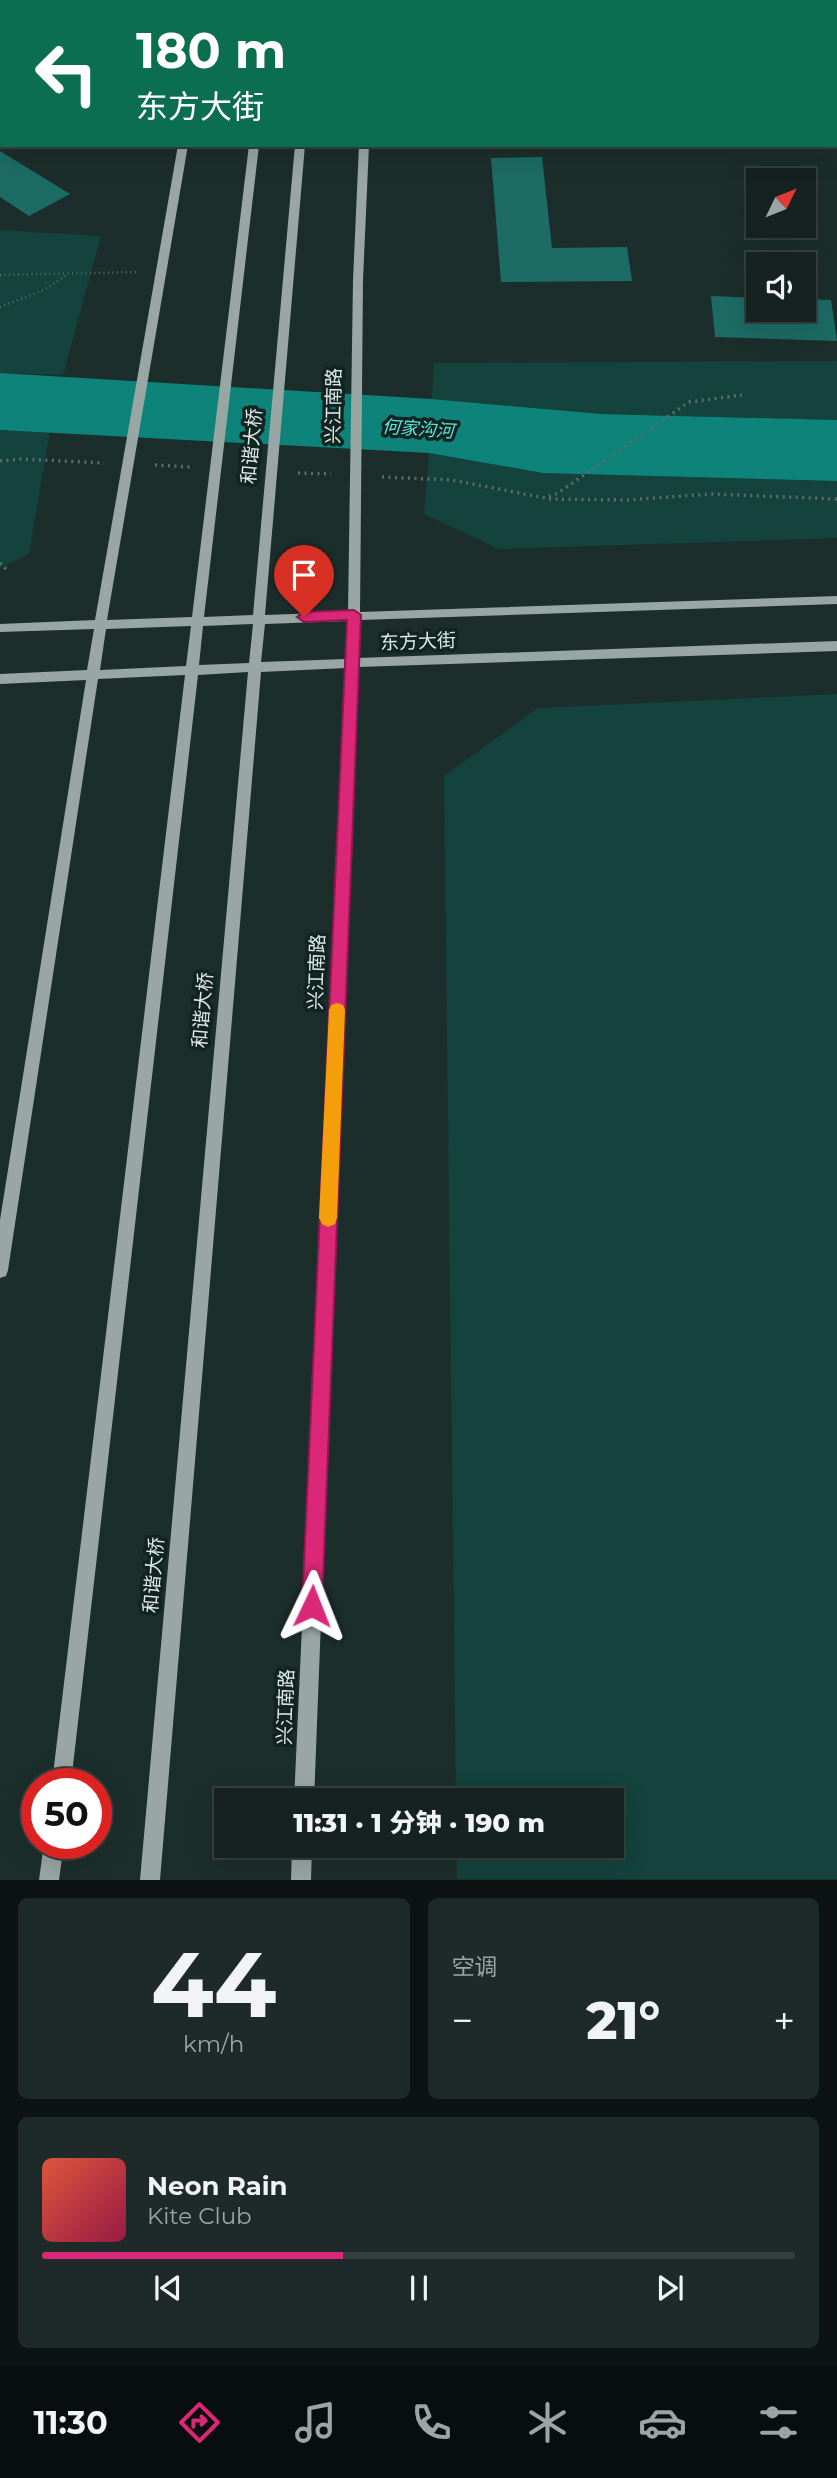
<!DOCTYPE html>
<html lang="zh">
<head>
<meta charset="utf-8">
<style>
	:root { --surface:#152220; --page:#1e2a29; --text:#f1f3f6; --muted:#9da4a5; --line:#343f3e; --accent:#db2777 }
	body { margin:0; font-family:Montserrat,"Noto Sans SC",sans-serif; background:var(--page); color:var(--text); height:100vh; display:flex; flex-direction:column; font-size:26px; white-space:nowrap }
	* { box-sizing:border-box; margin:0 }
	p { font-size:23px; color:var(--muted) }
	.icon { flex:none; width:38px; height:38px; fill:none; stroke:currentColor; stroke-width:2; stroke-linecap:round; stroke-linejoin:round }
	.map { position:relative; height:1880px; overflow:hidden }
	.details { display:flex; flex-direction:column; gap:18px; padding:18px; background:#0c1312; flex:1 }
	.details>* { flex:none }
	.guide { position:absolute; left:0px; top:0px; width:838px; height:147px; box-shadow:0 7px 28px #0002,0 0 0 2px var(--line); background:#0b6e4f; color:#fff; overflow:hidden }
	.needle { width:46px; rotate:47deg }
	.buttons { position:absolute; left:746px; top:168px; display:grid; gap:14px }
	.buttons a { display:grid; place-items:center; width:70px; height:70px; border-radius:0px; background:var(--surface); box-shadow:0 7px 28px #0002,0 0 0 2px var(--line); font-size:35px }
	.speed { position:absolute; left:21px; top:1768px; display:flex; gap:14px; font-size:35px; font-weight:700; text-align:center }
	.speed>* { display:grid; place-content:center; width:91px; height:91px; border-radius:50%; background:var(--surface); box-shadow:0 7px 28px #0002,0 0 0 2px var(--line); line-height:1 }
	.speed .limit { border:10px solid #d22; background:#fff; color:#111 }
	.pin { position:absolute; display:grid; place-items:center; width:60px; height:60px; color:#fff; margin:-72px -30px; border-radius:50% 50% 50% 0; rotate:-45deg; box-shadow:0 0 7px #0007 }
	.pin .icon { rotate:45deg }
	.me { position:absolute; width:77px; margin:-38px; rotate:2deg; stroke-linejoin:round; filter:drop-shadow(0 0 5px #0008) }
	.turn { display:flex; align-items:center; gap:24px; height:147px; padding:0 21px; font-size:32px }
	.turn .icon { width:91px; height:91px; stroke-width:2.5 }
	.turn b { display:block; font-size:49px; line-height:60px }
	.big { font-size:52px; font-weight:800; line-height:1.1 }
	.details .tile { flex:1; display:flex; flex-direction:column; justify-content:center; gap:10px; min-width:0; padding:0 24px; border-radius:10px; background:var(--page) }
	.details .dial { align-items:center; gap:0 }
	.dial b { font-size:91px; line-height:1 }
	.song { display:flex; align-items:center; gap:21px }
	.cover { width:84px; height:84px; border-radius:10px; background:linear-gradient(135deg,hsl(10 70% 55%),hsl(340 70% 35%)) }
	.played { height:7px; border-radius:4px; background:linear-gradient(90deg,var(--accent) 40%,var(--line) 40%) }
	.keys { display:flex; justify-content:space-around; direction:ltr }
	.heat { display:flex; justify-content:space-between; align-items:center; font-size:38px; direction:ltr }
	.details .tiles { flex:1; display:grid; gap:18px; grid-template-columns:1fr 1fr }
	.tile:last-child { grid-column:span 2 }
	.trip { position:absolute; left:214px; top:1788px; width:410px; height:70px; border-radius:0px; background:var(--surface); box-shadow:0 7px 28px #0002,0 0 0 2px var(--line); font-weight:800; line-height:70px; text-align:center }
	.dock { display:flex; height:112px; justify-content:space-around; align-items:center; background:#080e0d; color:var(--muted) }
	.dock .icon { width:49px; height:49px }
	.dock .current { color:var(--accent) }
	.dock b { font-size:32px; color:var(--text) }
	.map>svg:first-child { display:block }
	.green { fill:#14423d }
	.water { fill:#0e8379 }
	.building { fill:#1c6b64 }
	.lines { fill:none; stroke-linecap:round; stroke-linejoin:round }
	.path-far1 { stroke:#5c6c69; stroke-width:2.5; stroke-dasharray:1 3.5; stroke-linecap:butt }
	.path { stroke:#5c6c69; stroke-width:3.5; stroke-dasharray:2 4.5; stroke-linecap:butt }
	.secondary { fill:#98a6a4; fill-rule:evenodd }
	.route { fill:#db2777; stroke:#8e194d; stroke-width:2 }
	.slow { fill:#f59e0b }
	.labels { text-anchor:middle; stroke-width:7; stroke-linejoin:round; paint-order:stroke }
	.far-water-label { font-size:18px; font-style:italic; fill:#59e8da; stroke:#122422 }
	.street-label { font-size:19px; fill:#dee9e7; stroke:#122422 }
</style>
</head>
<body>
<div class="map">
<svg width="837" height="1880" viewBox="0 0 837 1880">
	<rect width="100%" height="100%" fill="#1c2e2b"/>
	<!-- green -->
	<g class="green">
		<polygon points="0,230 101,236 63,375 0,373"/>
		<polygon points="837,361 837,420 601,414 432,399 434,363"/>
		<polygon points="0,430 50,432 29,554 0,568"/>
		<polygon points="429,453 543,473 837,481 837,538 499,549 424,514"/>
		<polygon points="837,694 837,1879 457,1879 457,1846 611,1846 611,1801 456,1801 444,776 538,708"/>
	</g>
	<!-- water -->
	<polygon class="water" points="0,373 432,399 601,414 837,420 837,481 543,473 429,453 0,430"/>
	<!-- building -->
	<g class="building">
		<polygon points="0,151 70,194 29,216 0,197"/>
		<polygon points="542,157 552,248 627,247 632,281 501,282 491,158"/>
		<polygon points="711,296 758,298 758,310 803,310 803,299 831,300 837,341 715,337"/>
	</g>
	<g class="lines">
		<!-- path-far1 -->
		<g class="path-far1">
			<polyline points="0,275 137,272"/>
			<polyline points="0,307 44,290 68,274"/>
		</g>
		<!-- path -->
		<g class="path">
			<polyline points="0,461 21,459 104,463"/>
			<polyline points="155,465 191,467"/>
			<polyline points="298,473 331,474"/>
			<polyline points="382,477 452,480 545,498 558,493 689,402 742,395"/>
			<polyline points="549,499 627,500 711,494 837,499"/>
			<polyline points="0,563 7,570"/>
		</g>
		<!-- secondary -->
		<g class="secondary">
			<rect x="202" y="0" width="8" height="2"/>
			<polygon points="268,0 276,0 267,2"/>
			<rect x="311" y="0" width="8" height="2"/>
			<rect x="367" y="0" width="8" height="2"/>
			<path d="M178,145H188L107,620L192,617L249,145H259L204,617L253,615L295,145H305L265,615L348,612L353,280L359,145H369L363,280L360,612L837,596V604L360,620L358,658L837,641V651L358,667L314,1801H294L346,668L261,672L160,1880H140L248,672L198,675L71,1783H52L185,675L98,679L8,1270L6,1276L0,1278V1220L86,680L0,684V674L87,670L94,629L0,632V624L95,620ZM348,621L346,659L261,662L265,624ZM253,624L249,663L199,665L203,626ZM191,626L186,666L100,670L106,629Z"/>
			<polygon points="44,1843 64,1843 59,1880 39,1880"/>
			<polygon points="292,1846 312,1846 311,1880 291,1880"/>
		</g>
	</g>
	<!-- route -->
	<polygon class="route" points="354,610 361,615 322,1606 319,1614 312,1617 305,1614 302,1606 347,620 304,622 297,617 304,612"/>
	<!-- slow -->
	<polygon class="slow" points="337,1003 343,1005 345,1010 337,1218 335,1224 328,1227 322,1224 319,1218 329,1010 331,1005"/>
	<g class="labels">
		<!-- far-water labels -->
		<g class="far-water-label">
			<text transform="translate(418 429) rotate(4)" y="6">何家沟河</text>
		</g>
		<!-- street labels -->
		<g class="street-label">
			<text transform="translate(333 406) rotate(-89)" y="7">兴江南路</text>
			<text transform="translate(251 446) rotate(-85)" y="7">和谐大桥</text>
			<text transform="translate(418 641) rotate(-2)" y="7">东方大街</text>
			<text transform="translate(316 972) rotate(-88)" y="7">兴江南路</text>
			<text transform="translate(202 1010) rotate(-85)" y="7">和谐大桥</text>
			<text transform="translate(153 1575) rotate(-85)" y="7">和谐大桥</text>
			<text transform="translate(285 1707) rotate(-88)" y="7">兴江南路</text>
		</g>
	</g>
</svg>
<div class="buttons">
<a><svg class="needle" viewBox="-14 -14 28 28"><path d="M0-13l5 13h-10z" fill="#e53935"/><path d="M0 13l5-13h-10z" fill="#9da4a5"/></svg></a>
<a><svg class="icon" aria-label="sound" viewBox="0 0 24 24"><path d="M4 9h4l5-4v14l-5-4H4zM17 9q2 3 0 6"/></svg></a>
</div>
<div class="speed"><div class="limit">50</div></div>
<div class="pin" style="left:304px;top:617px;background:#d93025"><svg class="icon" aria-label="arrive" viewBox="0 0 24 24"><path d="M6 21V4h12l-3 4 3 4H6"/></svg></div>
<svg class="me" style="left:312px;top:1606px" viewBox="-20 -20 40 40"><path d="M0-17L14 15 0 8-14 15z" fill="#db2777" stroke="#fff" stroke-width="4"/></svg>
<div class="trip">11:31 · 1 分钟 · 190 m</div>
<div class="guide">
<div class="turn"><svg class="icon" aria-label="left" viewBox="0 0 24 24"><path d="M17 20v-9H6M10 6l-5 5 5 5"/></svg><div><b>180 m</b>东方大街</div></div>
</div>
</div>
<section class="details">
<div class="tiles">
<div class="tile dial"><b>44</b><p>km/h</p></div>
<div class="tile"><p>空调</p>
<div class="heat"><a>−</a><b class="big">21°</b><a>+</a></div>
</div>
<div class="tile">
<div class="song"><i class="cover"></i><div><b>Neon Rain</b><p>Kite Club</p></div></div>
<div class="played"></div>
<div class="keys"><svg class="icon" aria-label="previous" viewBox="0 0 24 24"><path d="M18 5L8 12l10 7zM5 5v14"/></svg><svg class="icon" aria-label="pause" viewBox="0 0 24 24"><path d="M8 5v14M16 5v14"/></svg><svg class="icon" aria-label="next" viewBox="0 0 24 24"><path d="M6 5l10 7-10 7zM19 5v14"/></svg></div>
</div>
</div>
</section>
<nav class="dock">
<b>11:30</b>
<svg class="icon current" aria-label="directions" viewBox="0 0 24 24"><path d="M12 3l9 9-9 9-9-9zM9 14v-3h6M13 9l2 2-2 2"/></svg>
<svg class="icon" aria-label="music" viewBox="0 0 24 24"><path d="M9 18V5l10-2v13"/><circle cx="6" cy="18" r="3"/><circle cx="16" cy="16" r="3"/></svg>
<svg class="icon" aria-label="phone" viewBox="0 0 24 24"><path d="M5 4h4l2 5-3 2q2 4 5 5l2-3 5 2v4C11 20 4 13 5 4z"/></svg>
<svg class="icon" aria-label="climate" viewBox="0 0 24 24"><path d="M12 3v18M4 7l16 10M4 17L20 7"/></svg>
<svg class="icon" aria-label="car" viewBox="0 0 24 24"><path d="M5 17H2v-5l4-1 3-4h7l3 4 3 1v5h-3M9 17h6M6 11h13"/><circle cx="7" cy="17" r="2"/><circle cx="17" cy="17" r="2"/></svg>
<svg class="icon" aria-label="filters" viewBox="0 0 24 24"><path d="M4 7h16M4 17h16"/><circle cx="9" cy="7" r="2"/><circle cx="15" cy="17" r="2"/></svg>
</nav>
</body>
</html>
